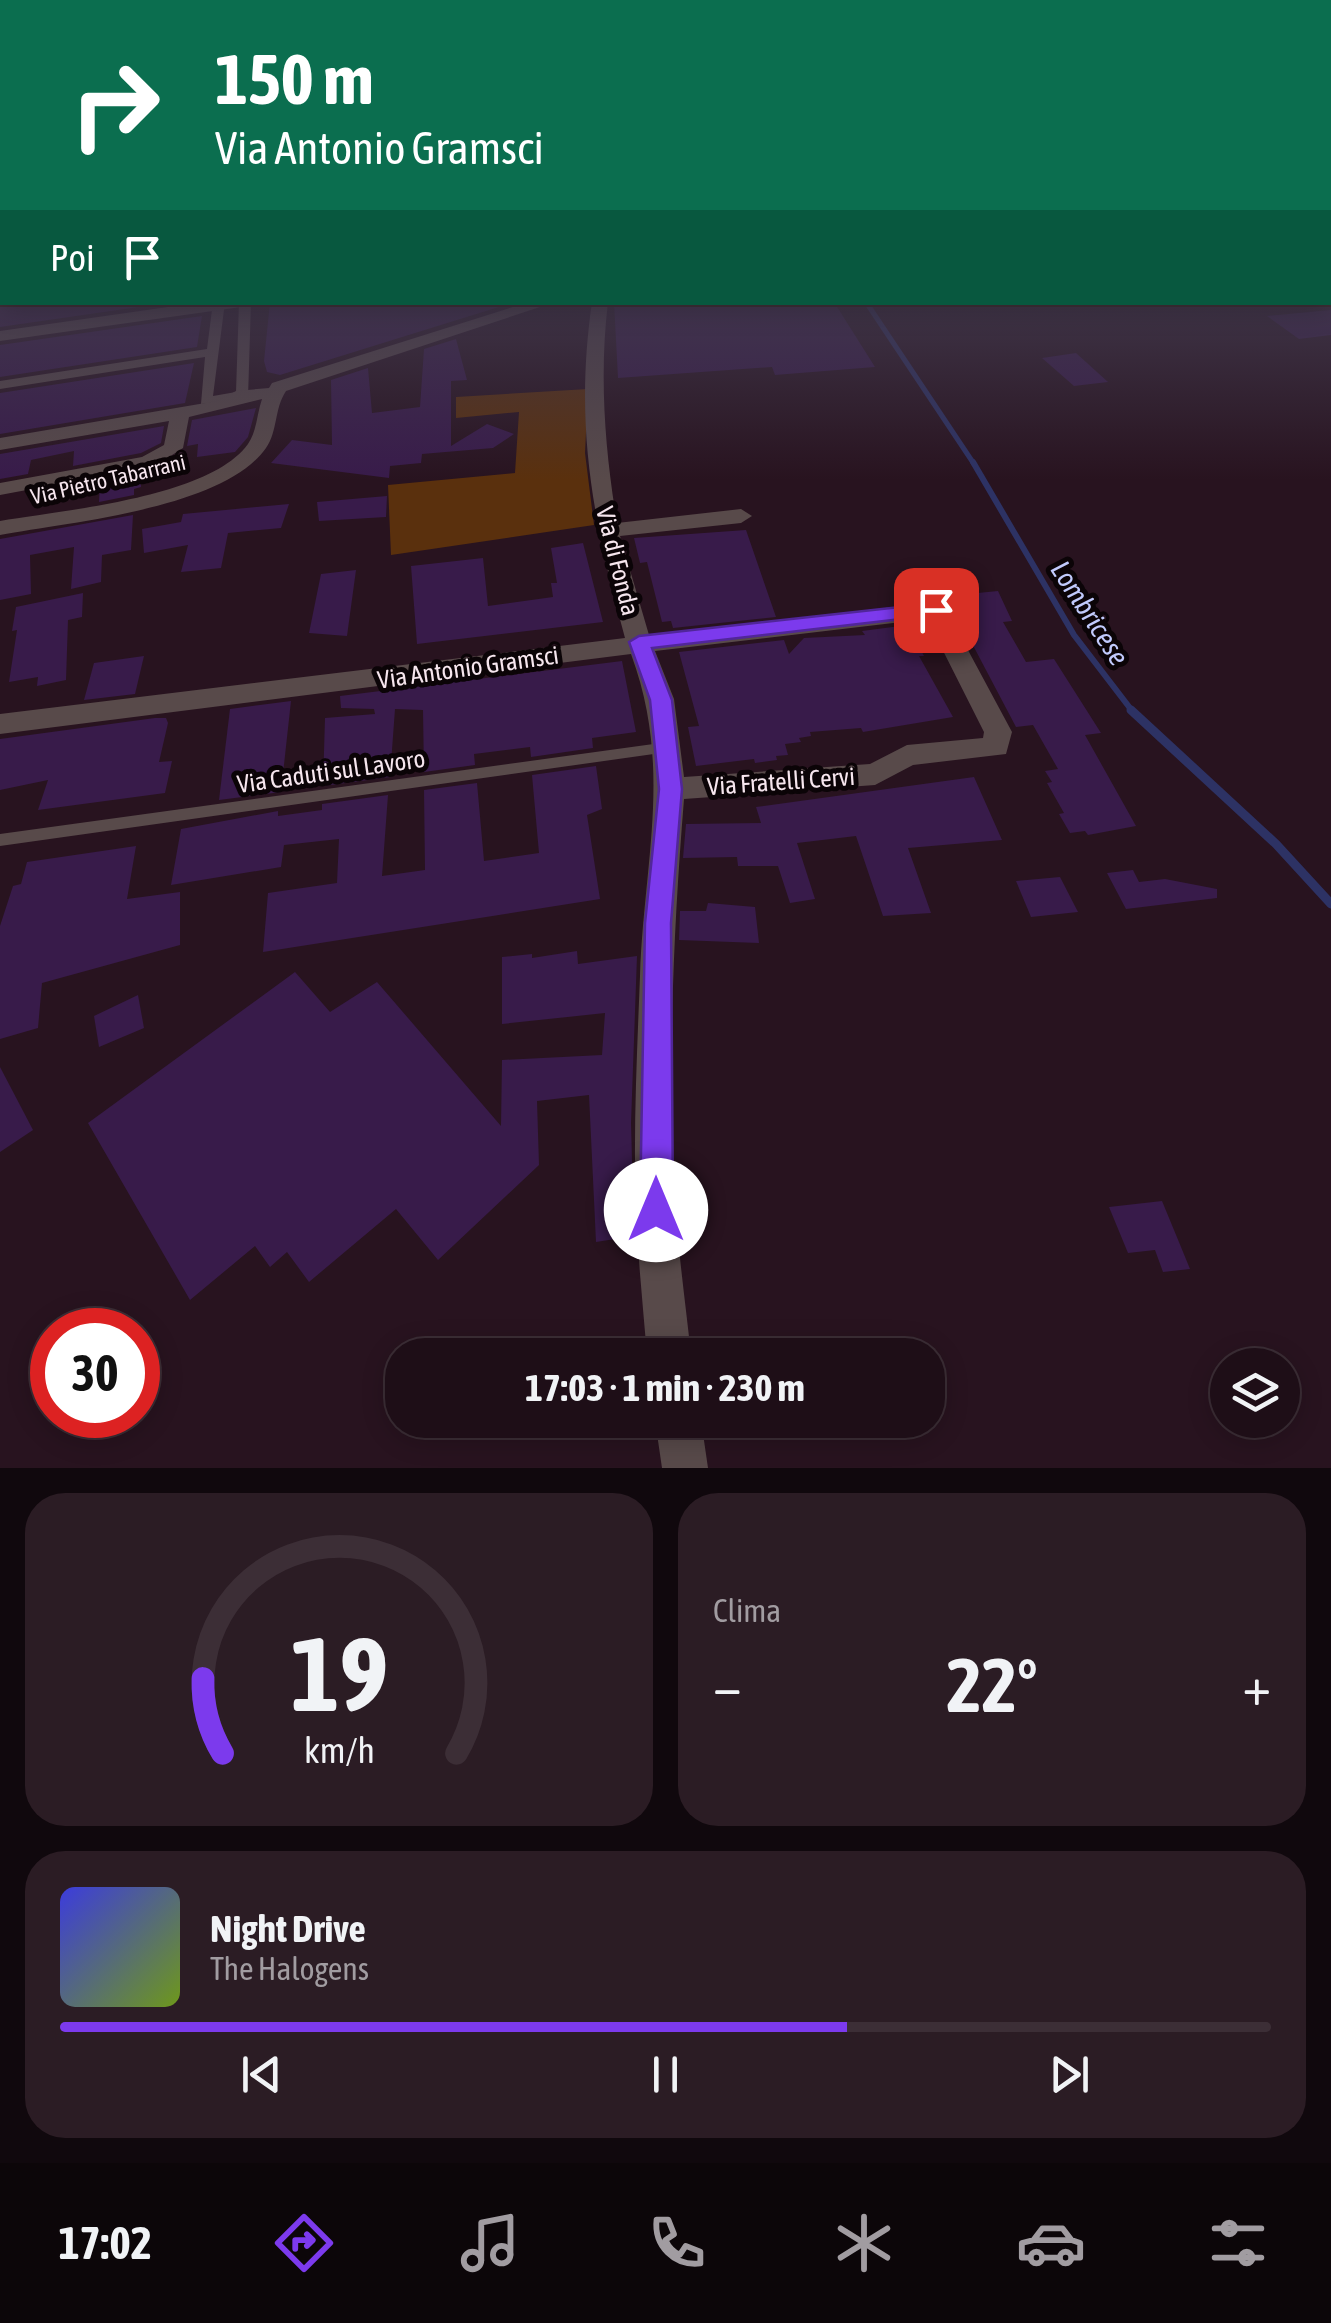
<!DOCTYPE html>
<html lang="it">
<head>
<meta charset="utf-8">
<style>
	:root { --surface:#1e0e17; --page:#2b1c24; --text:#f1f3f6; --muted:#a19ca1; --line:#3c2e36; --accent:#7c3aed }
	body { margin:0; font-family:"Asap Condensed",sans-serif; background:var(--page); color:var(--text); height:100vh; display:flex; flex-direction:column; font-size:38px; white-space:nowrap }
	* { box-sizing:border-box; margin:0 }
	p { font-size:32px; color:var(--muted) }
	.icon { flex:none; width:55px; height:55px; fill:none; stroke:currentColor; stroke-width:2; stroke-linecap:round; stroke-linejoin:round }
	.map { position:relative; height:1468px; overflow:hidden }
	.panel { display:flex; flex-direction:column; gap:25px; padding:25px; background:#10080d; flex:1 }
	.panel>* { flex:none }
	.guide { position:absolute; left:0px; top:0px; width:1332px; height:305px; box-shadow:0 5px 25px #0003,0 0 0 2px var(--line); background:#0b6e4f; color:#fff; overflow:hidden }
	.fabs { position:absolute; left:1210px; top:1348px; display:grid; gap:20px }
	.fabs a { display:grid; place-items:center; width:90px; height:90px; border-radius:50%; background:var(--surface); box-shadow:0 5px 25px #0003,0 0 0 2px var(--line); font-size:50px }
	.speed { position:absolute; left:30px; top:1308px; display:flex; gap:20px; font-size:50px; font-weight:700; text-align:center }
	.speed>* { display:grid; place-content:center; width:130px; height:130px; border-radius:50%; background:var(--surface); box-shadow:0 5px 25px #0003,0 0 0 2px var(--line); line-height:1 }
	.speed .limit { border:15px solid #d22; background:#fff; color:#111 }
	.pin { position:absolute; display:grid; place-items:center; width:85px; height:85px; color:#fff; margin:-42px; border-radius:20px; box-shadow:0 5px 15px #0006 }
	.me { position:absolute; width:110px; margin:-55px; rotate:0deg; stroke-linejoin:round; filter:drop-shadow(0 0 8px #0008) }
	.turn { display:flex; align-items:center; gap:35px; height:210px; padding:0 50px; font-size:45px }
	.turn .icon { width:130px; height:130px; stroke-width:2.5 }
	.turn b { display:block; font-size:70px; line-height:85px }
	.then { display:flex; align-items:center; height:95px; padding:0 50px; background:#0003; gap:20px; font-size:38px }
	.big { font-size:75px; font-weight:700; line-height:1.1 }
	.panel .widget { flex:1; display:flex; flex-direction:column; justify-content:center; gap:15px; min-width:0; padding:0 35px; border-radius:40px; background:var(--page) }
	.panel .dial { align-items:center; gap:0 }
	.dial svg { height:260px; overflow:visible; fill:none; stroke:var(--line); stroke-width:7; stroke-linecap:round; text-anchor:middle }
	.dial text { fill:var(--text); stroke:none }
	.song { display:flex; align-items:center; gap:30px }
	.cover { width:120px; height:120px; border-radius:15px; background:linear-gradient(135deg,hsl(240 70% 55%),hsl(80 70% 35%)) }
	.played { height:10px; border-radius:5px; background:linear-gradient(90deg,var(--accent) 65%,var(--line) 65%) }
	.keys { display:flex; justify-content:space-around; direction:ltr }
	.heat { display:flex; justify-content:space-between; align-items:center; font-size:55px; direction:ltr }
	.panel .tiles { flex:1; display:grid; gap:25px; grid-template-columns:1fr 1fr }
	.widget:last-child { grid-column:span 2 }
	.trip { position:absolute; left:385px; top:1338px; width:560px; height:100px; border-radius:40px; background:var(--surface); box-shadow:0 5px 25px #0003,0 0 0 2px var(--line); font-weight:700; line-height:100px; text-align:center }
	.dock { display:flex; height:160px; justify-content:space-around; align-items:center; background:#0c0609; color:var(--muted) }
	.dock .icon { width:70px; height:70px }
	.dock .current { color:var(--accent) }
	.dock b { font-size:45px; color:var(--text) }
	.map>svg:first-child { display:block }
	.green { fill:#5a300d }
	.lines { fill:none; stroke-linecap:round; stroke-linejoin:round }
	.stream-far2 { stroke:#2d3264; stroke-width:5 }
	.stream-far1 { stroke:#2d3264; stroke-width:6 }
	.stream { stroke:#2d3264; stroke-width:9 }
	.building { fill:#381b4a }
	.service { fill:#584a4a; fill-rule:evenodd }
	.pedestrian { fill:#584a4a; fill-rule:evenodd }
	.minor { fill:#584a4a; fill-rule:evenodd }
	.tertiary { fill:#584a4a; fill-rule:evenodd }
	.route { fill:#7c3aed; stroke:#51269a; stroke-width:2.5 }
	.labels { text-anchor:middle; stroke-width:10; stroke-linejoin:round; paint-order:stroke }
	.far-street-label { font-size:22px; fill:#f6e6ee; stroke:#0b0407 }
	.street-label { font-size:25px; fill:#f6e6ee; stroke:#0b0407 }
	.water-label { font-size:28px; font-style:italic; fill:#c1cafc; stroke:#0b0407 }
</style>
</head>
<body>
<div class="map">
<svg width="1331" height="1468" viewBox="0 0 1331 1468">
	<rect width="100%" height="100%" fill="#28131f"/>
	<!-- green -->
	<polygon class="green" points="588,389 585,453 594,525 391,555 388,485 515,473 519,412 456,418 456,397"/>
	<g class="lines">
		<!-- stream-far2 -->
		<polyline class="stream-far2" points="866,302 974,464"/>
		<!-- stream-far1 -->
		<polyline class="stream-far1" points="973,462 1074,635 1133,712"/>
		<!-- stream -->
		<polyline class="stream" points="1131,710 1276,844 1331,904"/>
	</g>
	<!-- building -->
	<g class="building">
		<polygon points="0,302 173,302 0,327"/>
		<polygon points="270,302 515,302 280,375 267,372 264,361"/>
		<polygon points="614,302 834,302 875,367 775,375 772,367 618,378"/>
		<polygon points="1331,310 1331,335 1299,339 1267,316"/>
		<polygon points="202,316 197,347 0,377 0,345"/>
		<polygon points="456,339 467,380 451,381 451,446 487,424 514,434 493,448 422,454 421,463 390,466 389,478 271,463 292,440 332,445 331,380 368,368 372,413 420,407 424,349"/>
		<polygon points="1076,353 1108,382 1074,386 1042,358"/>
		<polygon points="194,363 185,403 0,434 0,393"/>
		<polygon points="256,408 248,437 235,452 197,457 198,444 187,446 192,420"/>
		<polygon points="164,426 161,443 141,453 73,466 74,451 31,460 28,474 0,479 0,454"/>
		<polygon points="140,473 141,487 134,489 134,495 99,502 100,480"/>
		<polygon points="387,496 386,517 319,521 317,502"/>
		<polygon points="289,504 281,528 228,533 221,568 181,572 188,545 144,553 142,529 181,522 183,514"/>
		<polygon points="133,515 131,550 102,555 101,582 71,589 74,547 30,555 31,594 0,600 0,539"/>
		<polygon points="746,530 776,617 673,628 671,621 662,622 647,562 640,563 634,538"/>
		<polygon points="583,543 603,622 417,644 411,566 483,558 488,606 553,597 551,583 557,583 551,548"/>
		<polygon points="356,570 347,636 309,633 321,574"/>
		<polygon points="998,591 1012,621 1003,622 1026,662 1054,659 1101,733 1085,735 1136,826 1088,835 1085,831 1070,833 1059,814 1064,813 1047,783 1052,782 1045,771 1058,769 1033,725 1016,727 947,596"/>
		<polygon points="83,593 82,617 68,620 66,680 37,686 38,677 9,682 17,630 12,631 16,607"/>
		<polygon points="908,625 924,656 919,656 953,717 863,732 861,728 810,732 811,736 799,738 801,742 785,744 788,755 776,756 777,760 755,763 754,759 696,766 688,727 699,726 679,652 784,640 789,654 804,638 865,635 862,631"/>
		<polygon points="144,656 135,694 84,700 94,663"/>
		<polygon points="622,661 636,732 592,738 593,748 531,757 530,747 474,754 475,765 424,772 423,710 395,709 390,777 323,786 325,718 375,714 374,709 341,708 340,696"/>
		<polygon points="291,701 281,792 219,800 230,709"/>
		<polygon points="155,718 166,718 168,723 159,762 172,761 165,793 38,810 48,780 0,790 0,739"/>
		<polygon points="596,766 602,809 587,815 600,899 263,952 268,893 337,883 339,839 284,845 281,867 171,885 181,829 278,811 278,816 322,810 322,804 388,795 382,876 425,870 424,790 477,783 484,861 539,853 532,775"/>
		<polygon points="974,777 1002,840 908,848 931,913 883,916 856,836 797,843 815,899 790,903 778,866 738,866 737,857 683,858 686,824 761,823 756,807"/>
		<polygon points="136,846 127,899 180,892 180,945 42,983 38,1028 0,1039 0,926 13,886 21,884 27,862"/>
		<polygon points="1133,870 1139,882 1165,879 1217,889 1217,898 1126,909 1107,873"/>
		<polygon points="1060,877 1078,912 1031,917 1016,881"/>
		<polygon points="708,903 755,907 759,943 679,940 680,911 706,911"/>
		<polygon points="577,951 578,964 637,956 631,1123 634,1236 596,1242 589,1095 537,1101 539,1165 438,1260 396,1209 309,1282 287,1252 270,1267 255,1246 190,1300 88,1123 295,972 330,1012 377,982 501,1126 502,1060 602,1055 605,1013 502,1024 502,957 532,954 532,958"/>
		<polygon points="138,995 144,1028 99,1047 94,1016"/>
		<polygon points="0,1067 33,1130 0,1152"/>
		<polygon points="1162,1201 1181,1247 1190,1269 1163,1272 1155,1250 1128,1253 1109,1207"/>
	</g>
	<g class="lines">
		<!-- service -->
		<polygon class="service" points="668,742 675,747 668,752 0,846 0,834"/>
		<!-- pedestrian -->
		<polygon class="pedestrian" points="213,302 225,302 213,396 236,392 239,302 251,302 248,398 201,404 205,357 0,389 0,381 207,349"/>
		<!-- minor -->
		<g class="minor">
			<polygon points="203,302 249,302 241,307 0,341 0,331"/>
			<path d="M529,302H555L286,391C274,409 278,431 266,448C223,509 69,522 0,535V521C63,510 209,498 248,444C257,431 257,413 262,399L189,417L183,448L155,466L0,495V483L142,457L164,445L169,421L0,450V438L217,401L236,391L269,388L272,383Z"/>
			<path d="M592,302H608C599,377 605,450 617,523L741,509L752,516L741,523L620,536L649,635L920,604L906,577L910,572H926L1012,732L1006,754L913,765L875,785L684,799C673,935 667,1074 676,1211C679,1259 686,1307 691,1355H647C643,1307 638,1259 636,1211C633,1133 637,1054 640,976C644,859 673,768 631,654L0,734V714L625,638C593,519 574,427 592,302ZM927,619L984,732L983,738L907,745L870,764L684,777L674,699L655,651Z"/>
			<polygon points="655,1420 701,1420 708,1468 662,1468"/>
		</g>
		<!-- tertiary -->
		<rect class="tertiary" x="0" y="275" width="2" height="10"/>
	</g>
	<!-- sky -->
	<linearGradient id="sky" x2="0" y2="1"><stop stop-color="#160a11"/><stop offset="0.57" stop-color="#42394d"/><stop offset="1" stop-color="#42394d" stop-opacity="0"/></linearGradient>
	<rect width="1331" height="480" fill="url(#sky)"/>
	<!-- route -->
	<polygon class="route" points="936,603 947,610 944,614 652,648 672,700 682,789 671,923 673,1210 668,1221 656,1226 645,1221 640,1210 645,923 659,789 650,700 629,642 639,636"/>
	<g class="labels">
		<!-- far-street labels -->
		<g class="far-street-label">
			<text transform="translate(108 479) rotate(-13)" y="8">Via Pietro Tabarrani</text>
		</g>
		<!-- street labels -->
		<g class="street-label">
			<text transform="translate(618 561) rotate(76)" y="9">Via di Fonda</text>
			<text transform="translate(468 667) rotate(-8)" y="9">Via Antonio Gramsci</text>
			<text transform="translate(331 771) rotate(-8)" y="9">Via Caduti sul Lavoro</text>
			<text transform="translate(781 781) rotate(-4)" y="9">Via Fratelli Cervi</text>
		</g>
		<!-- water labels -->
		<g class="water-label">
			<text transform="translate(1090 613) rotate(57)" y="10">Lombricese</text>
		</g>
	</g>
</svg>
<div class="fabs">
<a><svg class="icon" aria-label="layers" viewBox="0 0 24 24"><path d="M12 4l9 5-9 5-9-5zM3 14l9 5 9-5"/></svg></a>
</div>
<div class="speed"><div class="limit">30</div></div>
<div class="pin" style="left:936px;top:610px;background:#d93025"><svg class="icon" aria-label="arrive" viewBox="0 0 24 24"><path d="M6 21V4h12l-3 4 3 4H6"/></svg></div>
<svg class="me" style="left:656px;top:1210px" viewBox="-20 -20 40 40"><circle r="19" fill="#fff"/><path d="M0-13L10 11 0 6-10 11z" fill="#7c3aed"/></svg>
<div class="trip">17:03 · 1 min · 230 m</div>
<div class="guide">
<div class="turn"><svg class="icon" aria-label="right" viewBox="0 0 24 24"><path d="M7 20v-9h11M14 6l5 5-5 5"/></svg><div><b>150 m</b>Via Antonio Gramsci</div></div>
<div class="then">Poi<svg class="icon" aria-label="arrive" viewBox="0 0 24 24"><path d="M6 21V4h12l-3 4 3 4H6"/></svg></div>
</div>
</div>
<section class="panel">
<div class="tiles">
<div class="widget dial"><svg viewBox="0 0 100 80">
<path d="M14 69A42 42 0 1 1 86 69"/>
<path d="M14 69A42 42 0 0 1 8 46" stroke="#7c3aed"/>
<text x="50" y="56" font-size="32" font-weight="700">19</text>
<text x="50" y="72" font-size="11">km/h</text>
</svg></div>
<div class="widget"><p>Clima</p>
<div class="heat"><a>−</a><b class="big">22°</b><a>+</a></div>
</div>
<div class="widget">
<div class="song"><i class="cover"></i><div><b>Night Drive</b><p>The Halogens</p></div></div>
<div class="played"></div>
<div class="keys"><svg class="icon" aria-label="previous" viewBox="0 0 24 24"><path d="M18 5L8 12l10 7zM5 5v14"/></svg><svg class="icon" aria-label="pause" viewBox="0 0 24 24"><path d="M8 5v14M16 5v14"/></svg><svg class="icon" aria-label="next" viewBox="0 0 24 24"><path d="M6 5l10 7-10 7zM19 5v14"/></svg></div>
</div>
</div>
</section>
<nav class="dock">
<b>17:02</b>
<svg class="icon current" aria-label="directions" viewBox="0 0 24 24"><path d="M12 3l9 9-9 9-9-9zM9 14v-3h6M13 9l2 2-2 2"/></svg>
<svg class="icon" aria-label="music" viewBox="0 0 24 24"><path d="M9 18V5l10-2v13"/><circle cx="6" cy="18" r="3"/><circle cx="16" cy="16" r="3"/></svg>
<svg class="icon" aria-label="phone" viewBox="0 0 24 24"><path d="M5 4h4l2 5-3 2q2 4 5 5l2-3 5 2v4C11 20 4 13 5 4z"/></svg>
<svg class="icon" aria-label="climate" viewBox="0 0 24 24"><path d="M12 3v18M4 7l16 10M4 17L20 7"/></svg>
<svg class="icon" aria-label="car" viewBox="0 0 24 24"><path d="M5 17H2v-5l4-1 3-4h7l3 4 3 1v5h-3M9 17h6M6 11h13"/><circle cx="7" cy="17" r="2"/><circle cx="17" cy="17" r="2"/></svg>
<svg class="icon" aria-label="filters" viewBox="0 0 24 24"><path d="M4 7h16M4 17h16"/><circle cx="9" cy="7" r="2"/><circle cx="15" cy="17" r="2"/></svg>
</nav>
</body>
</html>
